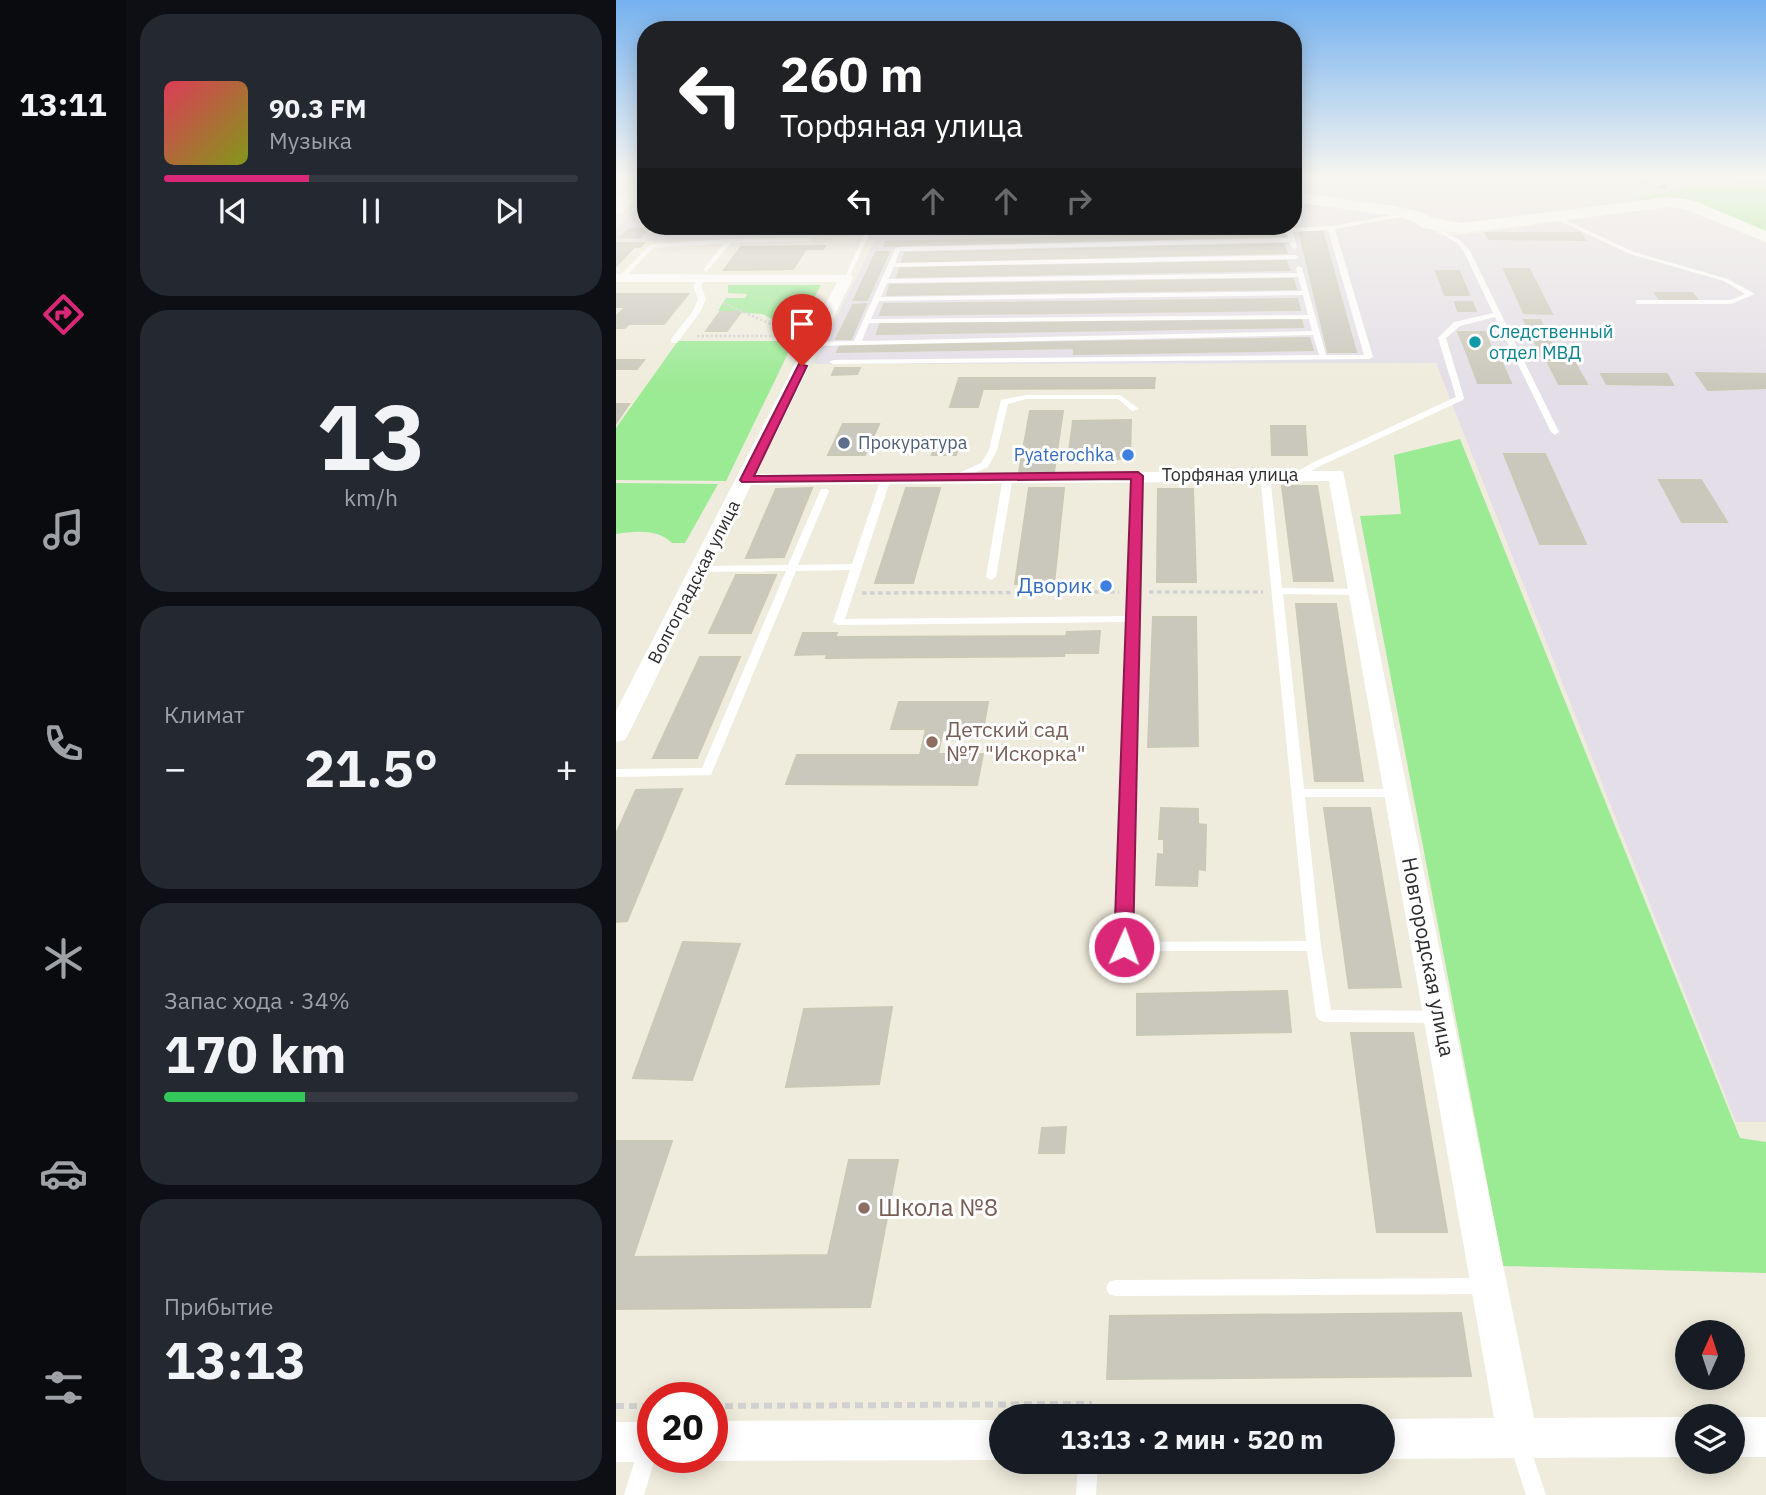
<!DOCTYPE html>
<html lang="ru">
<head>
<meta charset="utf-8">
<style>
	:root { --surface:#171b24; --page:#242831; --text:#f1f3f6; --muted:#9ea1a6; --line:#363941; --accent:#db2777 }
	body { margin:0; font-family:"IBM Plex Sans",sans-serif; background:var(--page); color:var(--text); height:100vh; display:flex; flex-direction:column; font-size:26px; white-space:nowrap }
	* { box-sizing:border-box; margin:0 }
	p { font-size:23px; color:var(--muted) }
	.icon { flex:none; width:38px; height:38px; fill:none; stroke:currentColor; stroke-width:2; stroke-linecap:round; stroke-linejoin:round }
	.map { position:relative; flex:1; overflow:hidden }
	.sheet { display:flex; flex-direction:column; gap:14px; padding:14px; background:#0d0f14; width:490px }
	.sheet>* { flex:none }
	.top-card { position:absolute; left:21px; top:21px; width:665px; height:214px; border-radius:28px; box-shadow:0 4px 18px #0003; background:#202124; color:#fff; overflow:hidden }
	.needle { width:46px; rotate:3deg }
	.fabs { position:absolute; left:1059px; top:1320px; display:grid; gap:14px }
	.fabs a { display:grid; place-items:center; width:70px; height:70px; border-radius:50%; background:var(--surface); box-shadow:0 4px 18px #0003; font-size:35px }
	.speed { position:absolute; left:21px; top:1382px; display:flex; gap:14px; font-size:35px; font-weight:700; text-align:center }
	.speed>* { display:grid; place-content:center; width:91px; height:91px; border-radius:50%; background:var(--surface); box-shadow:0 4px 18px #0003; line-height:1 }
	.speed .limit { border:10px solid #d22; background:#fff; color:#111 }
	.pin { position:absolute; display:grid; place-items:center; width:60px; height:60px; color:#fff; margin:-72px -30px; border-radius:50% 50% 50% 0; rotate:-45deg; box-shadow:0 0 7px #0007 }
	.pin .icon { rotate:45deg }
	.me { position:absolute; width:77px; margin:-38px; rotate:2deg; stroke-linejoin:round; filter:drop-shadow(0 0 5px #0008) }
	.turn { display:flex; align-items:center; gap:24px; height:147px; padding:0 28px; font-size:32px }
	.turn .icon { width:91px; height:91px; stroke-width:2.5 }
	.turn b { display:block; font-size:49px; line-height:60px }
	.lanes { display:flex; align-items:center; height:66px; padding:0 28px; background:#0003; justify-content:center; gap:35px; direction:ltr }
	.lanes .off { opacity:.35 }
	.big { font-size:52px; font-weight:700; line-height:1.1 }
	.sheet .card { flex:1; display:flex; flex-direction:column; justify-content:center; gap:10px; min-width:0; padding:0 24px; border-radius:28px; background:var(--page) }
	.sheet .dial { align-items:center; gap:0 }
	.dial b { font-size:91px; line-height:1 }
	.song { display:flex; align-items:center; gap:21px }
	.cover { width:84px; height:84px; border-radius:10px; background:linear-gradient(135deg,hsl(350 70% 55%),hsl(70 70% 35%)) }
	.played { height:7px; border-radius:4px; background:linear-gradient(90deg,var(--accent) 35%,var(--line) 35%) }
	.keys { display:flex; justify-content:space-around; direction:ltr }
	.heat { display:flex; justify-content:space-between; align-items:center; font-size:38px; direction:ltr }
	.charge { height:10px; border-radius:5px; background:linear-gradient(90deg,#34c759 34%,var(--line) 0) }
	.trip { position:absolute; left:373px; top:1404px; width:406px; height:70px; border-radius:35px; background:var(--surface); box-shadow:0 4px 18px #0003; font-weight:700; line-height:70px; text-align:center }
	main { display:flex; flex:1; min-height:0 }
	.menu { display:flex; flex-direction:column; width:126px; justify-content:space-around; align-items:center; background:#090b0e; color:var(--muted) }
	.menu .icon { width:49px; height:49px }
	.menu .active { color:var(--accent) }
	.menu b { font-size:32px; color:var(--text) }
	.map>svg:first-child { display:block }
	.industrial { fill:#e3dee7 }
	.green { fill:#9bea94 }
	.building { fill:#cac8bc; stroke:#cac9b6; stroke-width:2 }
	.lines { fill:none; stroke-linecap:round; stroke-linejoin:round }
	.path-far2 { stroke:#d1d1d1; stroke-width:2.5; stroke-dasharray:2.5 2; stroke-linecap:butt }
	.path-far1 { stroke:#d1d1d1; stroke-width:3.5; stroke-dasharray:4.5 3.5; stroke-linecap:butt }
	.path { stroke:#d1d1d1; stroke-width:6; stroke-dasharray:8 5; stroke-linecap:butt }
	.lane { fill:#fff; fill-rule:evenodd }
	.street { fill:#fff; fill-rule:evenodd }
	.secondary { fill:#fff; fill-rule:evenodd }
	.rail-casing { stroke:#a29fb8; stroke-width:4.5 }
	.rail { stroke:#fff; stroke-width:2.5; stroke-dasharray:9; stroke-linecap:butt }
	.route { fill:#db2777; stroke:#8e194d; stroke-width:2 }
	.culture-dot { fill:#0f9aa8; stroke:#fff; stroke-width:2.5 }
	.service-dot { fill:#5c6f8a; stroke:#fff; stroke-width:2.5 }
	.shop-dot { fill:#3f7fe0; stroke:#fff; stroke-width:2.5 }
	.education-dot { fill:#8d6e63; stroke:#fff; stroke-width:2.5 }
	.labels { text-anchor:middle; stroke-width:6; stroke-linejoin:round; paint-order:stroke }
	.far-culture-label { font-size:18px; fill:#0d838f; stroke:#fff; text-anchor:start }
	.far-service-label { font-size:18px; fill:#4e5e75; stroke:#fff; text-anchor:start }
	.far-shop-label { font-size:18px; fill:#366cbe; stroke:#fff; text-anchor:end }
	.far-street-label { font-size:18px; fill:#2c2c2c; stroke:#fff }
	.shop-label { font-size:21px; fill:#366cbe; stroke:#fff; text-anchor:end }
	.education-label { font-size:21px; fill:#785e54; stroke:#fff; text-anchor:start }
	.street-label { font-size:21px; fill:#2c2c2c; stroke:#fff }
	.near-education-label { font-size:24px; fill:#785e54; stroke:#fff; text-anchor:start }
</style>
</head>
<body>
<main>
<nav class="menu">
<b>13:11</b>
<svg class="icon active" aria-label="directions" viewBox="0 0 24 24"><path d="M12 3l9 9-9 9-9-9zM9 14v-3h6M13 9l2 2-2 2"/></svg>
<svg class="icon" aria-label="music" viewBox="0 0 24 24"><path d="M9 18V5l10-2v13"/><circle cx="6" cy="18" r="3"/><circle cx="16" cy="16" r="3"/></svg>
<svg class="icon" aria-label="phone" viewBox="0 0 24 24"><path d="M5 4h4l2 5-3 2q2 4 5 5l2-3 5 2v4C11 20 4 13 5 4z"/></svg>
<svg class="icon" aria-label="climate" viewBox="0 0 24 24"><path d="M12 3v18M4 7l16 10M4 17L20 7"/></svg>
<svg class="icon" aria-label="car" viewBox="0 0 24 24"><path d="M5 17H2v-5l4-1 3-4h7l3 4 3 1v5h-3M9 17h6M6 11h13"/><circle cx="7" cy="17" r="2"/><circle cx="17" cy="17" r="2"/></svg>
<svg class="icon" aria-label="filters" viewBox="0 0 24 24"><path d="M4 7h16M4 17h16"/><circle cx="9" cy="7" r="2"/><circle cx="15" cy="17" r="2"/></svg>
</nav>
<section class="sheet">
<div class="card">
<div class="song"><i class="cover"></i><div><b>90.3 FM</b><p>Музыка</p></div></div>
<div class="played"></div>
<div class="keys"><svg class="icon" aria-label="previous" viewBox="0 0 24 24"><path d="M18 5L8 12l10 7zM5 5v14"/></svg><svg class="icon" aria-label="pause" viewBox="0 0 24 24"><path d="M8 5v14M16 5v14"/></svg><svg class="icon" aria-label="next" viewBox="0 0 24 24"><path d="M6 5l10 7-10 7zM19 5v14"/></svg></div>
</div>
<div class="card dial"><b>13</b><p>km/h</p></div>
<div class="card"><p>Климат</p>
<div class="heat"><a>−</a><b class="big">21.5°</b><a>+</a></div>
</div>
<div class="card"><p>Запас хода · 34%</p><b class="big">170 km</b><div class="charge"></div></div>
<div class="card"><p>Прибытие</p><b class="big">13:13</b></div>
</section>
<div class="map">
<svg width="1150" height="1495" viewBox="0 0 1150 1495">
	<rect width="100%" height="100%" fill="#efecdd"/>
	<!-- industrial -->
	<polygon class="industrial" points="677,178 1150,178 1066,200 847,228 819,216 796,220 825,235 848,235 1061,205 1150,243 1150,1122 1120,1122 820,363 197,364 259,240 241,236 0,242 0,229 30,198 30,226 677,226"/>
	<!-- green -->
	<g class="green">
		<polygon points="1119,178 1150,178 1150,231 1066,200 1036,202 1019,197 1064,190 1075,182 1120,183"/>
		<polygon points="112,285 205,285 179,333 147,314 102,311 110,298 129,298 131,294 112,293"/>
		<polygon points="62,341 178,341 110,481 0,480 0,428"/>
		<polygon points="844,439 1124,1138 1150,1142 1150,1273 887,1266 744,516 785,514 778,455"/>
		<path d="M0,483L102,484L69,543H56C42,529 19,531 0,534Z"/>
	</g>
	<!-- building -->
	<g class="building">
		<polygon points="647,226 648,230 441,235 441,228"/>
		<polygon points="13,229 32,229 24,238 5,237"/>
		<polygon points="683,230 706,230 740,352 712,352"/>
		<polygon points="667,232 669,236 268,246 270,242"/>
		<polygon points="870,233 964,233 969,240 873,239"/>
		<polygon points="0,243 28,243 24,247 18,247 1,265"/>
		<polygon points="667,244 671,253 286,262 289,253"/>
		<polygon points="209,246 207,249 190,249 177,269 108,270 125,247"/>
		<polygon points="260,252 273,252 251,300 238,300"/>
		<polygon points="670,261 673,270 281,277 284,268"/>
		<polygon points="888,269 913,269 936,314 908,313"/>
		<polygon points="820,271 843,271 853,295 829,295"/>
		<polygon points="677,279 680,289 271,295 274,285"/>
		<polygon points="1039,293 1076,293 1083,301 1045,301"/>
		<polygon points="0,294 72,294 48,324 13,324 9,328 0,328 3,324 0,324 0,316 10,307 0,307"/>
		<polygon points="681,299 684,310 264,315 268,304"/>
		<polygon points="839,302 856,302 860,311 842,311"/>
		<polygon points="250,304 235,339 220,339 237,305"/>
		<polygon points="104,312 125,312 111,331 90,331"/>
		<polygon points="685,318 687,327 261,334 264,324"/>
		<polygon points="908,320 924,320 944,360 927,360"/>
		<polygon points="842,332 869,332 877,352 850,351"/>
		<polygon points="693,338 697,350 458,354 458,348 221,352 224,346"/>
		<polygon points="850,351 881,352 895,383 862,383"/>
		<polygon points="0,360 28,360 21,369 0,369"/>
		<polygon points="932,363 959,363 971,384 943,384"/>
		<polygon points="219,368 244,368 241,374 216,375"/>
		<polygon points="1080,373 1150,374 1150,388 1092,390"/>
		<polygon points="985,374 1051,374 1057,385 991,384"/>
		<polygon points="343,378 370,378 362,407 334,407"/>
		<polygon points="370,378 539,378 538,388 367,389"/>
		<polygon points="0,404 13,404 0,423"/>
		<polygon points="414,411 447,411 438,472 403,472"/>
		<polygon points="515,420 514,459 452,459 457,421"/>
		<polygon points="227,424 263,424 249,455 212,455"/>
		<polygon points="655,426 689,426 691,455 656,455"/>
		<polygon points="318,449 342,449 340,455 316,455"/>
		<polygon points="888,454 929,454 970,544 924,544"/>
		<polygon points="1043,480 1085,480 1111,522 1066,522"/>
		<polygon points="666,486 701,486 717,581 678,581"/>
		<polygon points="196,488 168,557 130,558 160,489"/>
		<polygon points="290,488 324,488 297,583 259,583"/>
		<polygon points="413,488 448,488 438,584 399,584"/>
		<polygon points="542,489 577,489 580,582 541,582"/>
		<polygon points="120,575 160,575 135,633 93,633"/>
		<polygon points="680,604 720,604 747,781 699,781"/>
		<polygon points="537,617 580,617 582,746 532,747"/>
		<polygon points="484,631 482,653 449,653 448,656 210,658 211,654 179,655 187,633 221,633 219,637 450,636 451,632"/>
		<polygon points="84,657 124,657 81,758 37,758"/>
		<polygon points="283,702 372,702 367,730 327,730 322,754 367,754 361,785 170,784 181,755 304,755 310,729 275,729"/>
		<polygon points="66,789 11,921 0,922 0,834 20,790"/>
		<polygon points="545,808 582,809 582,824 590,825 589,870 582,869 581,886 540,885 542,854 548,855 548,839 543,839"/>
		<polygon points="708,808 754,808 785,987 733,988"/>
		<polygon points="67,942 124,944 76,1080 17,1078"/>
		<polygon points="671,991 675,1032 521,1035 521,994"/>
		<polygon points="276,1007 263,1084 170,1087 188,1009"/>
		<polygon points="735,1033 797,1033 831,1232 761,1232"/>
		<polygon points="450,1127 448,1153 423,1153 426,1128"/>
		<polygon points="0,1141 56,1141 17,1257 212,1255 233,1160 282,1160 254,1307 0,1309"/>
		<polygon points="845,1313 855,1376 491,1379 494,1316"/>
	</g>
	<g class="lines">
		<!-- path-far2 -->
		<g class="path-far2">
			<polyline points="347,233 384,226"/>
			<polyline points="107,303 177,334"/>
			<polyline points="81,336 181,336"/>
		</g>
		<!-- path-far1 -->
		<g class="path-far1">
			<polyline points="533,592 647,592"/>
			<polyline points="246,593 503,592"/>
		</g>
		<!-- path -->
		<g class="path">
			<polyline points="0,1406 37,1406"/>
			<polyline points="96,1406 476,1404"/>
		</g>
		<!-- lane -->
		<g class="lane">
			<path d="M794,212L796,215L719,229L757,357L753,359L217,364L213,362L217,360L703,355L697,335L198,346L194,344L198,342L238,341L279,249L282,247L672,238L670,230L673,228L715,226ZM712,230L748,355H710L686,268L683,266L680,268L681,273L272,279L278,267L680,259L683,257L680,255L279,263L284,251L673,242L675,247L678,249L681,247L677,232ZM682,277L686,291L265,297L271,283ZM687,295L692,315L255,319L263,301ZM693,319L696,331L246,341L253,323Z"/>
			<polygon points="937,216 941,216 1018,252 1112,279 1139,294 1115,304 1020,304 1020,300 1114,300 1129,294 1108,281 1014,254 937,218"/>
			<polygon points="810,223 814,223 845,241 854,251 943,432 939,435 935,432 879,317 844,326 830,338 848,398 847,400 702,467 685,477 679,477 679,473 696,463 840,397 822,338 838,322 877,313 848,252 841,243 810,225"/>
			<polygon points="248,234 253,235 233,278 228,279"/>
			<polygon points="192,238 195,240 194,241 115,243 90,272 87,270 108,243 37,248 7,279 2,278 35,244 113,239"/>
			<polygon points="85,276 90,277 85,286 90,299 85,311 61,343 55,343 55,339 77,311 82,299 77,286"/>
			<polygon points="410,395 504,395 523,409 516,411 502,399 410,399 392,404 381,450 372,467 342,480 336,480 336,476 365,463 373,450 385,400"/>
			<polygon points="649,472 654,475 666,588 743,589 748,592 743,595 667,594 688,789 781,789 787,793 781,797 689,797 705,946 715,1010 823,1011 828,1013 831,1017 828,1021 823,1023 708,1022 703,1020 700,1016 691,951 503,951 501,947 512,622 222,625 217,622 234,570 180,571 95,775 0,777 0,769 86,768 170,571 84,572 79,569 84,566 172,565 205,489 211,489 213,491 182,565 236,564 265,478 270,475 275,478 229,619 512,616 516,476 521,473 526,476 515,942 690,941 644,475"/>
			<polygon points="392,474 397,477 380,577 375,580 370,577 387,477"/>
			<polygon points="870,1278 876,1280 879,1286 876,1292 870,1294 499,1296 493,1294 490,1288 493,1282 499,1280"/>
			<polygon points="903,1432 910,1435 930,1495 910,1495 893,1442 896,1435"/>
			<polygon points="32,1438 37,1440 37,1458 39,1458 28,1495 8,1495 25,1441"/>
			<polygon points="462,1461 482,1461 480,1495 460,1495"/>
		</g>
		<!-- street -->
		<g class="street">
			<polygon points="0,274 235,275 237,278 140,474 727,471 918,1418 1071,1417 1071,1457 766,1459 766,1419 878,1418 713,481 135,485 12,735 9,740 0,742 0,711 221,282 0,282"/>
			<rect x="1116" y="1417" width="34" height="40"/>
			<polygon points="385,1420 385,1460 96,1461 88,1458 96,1458 96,1421"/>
			<polygon points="0,1422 37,1422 37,1458 47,1458 37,1462 0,1462"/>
		</g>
		<!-- secondary -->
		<g class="secondary">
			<polygon points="23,178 30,178 30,189 6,213 0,214 0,200"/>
			<polygon points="677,192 779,206 809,213 817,219 847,223 1054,197 1079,201 1150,231 1150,242 1069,209 1054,207 847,233 806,228 797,221 779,216 677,202"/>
		</g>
		<!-- rail casing -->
		<g class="rail-casing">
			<polyline id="rail" points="1017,178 1049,187"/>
		</g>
		<!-- rail -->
		<use href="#rail" class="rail"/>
	</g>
	<!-- sky -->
	<linearGradient id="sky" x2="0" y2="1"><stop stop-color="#74b1ef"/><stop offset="0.46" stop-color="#f8f6f0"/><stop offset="1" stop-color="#f8f6f0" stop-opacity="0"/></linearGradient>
	<rect width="1150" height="387" fill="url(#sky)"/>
	<!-- route -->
	<polygon class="route" points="183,364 191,366 138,476 522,472 527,476 517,947 515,952 501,952 498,947 515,479 126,482 124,480"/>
	<!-- markers -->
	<circle class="culture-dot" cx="859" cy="342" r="7"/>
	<circle class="service-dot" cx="228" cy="443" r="7"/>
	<g class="shop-dot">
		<circle cx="512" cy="455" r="7"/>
		<circle cx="490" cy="586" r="7"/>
	</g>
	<g class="education-dot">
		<circle cx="316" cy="742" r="7"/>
		<circle cx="248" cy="1208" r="7"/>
	</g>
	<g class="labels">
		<!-- far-culture labels -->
		<g class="far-culture-label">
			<text x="873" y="338">Следственный<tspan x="873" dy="21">отдел МВД</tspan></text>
		</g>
		<!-- far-service labels -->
		<g class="far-service-label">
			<text x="242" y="449">Прокуратура</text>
		</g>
		<!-- far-shop labels -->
		<g class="far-shop-label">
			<text x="498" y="461">Pyaterochka</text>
		</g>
		<!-- far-street labels -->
		<g class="far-street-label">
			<text x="614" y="481">Торфяная улица</text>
			<text transform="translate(78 582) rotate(-63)" y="6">Волгоградская улица</text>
		</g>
		<!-- shop labels -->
		<g class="shop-label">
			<text x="476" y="593">Дворик</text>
		</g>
		<!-- education labels -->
		<g class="education-label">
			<text x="330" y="737">Детский cад<tspan x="330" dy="24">№7 "Искорка"</tspan></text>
		</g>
		<!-- street labels -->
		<g class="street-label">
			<text transform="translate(812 957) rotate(79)" y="7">Новгородская улица</text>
		</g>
		<!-- near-education labels -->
		<g class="near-education-label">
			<text x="262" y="1216">Школа №8</text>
		</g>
	</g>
</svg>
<div class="fabs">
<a><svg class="needle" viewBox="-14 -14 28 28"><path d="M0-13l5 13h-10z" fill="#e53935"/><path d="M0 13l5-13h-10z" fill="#9ea1a6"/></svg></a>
<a><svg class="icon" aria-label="layers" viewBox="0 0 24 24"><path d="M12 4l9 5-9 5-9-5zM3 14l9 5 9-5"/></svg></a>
</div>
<div class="speed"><div class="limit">20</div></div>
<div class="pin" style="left:186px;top:366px;background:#d93025"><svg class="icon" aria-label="arrive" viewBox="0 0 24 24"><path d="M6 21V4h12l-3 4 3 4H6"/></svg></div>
<svg class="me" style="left:508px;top:947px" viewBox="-20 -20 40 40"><circle r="17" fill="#db2777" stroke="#fff" stroke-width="3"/><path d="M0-11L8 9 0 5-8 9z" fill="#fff"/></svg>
<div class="trip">13:13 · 2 мин · 520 m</div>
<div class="top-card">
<div class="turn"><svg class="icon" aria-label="left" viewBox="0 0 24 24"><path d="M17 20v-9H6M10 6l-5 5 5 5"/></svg><div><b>260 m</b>Торфяная улица</div></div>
<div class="lanes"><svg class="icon" aria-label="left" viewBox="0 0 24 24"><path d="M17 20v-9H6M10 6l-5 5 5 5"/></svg><svg class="icon off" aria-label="ahead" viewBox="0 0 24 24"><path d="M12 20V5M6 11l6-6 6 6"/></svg><svg class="icon off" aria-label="ahead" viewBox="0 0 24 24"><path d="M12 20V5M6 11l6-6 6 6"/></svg><svg class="icon off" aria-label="right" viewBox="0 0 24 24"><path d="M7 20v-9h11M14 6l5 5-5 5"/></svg></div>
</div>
</div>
</main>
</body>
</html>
